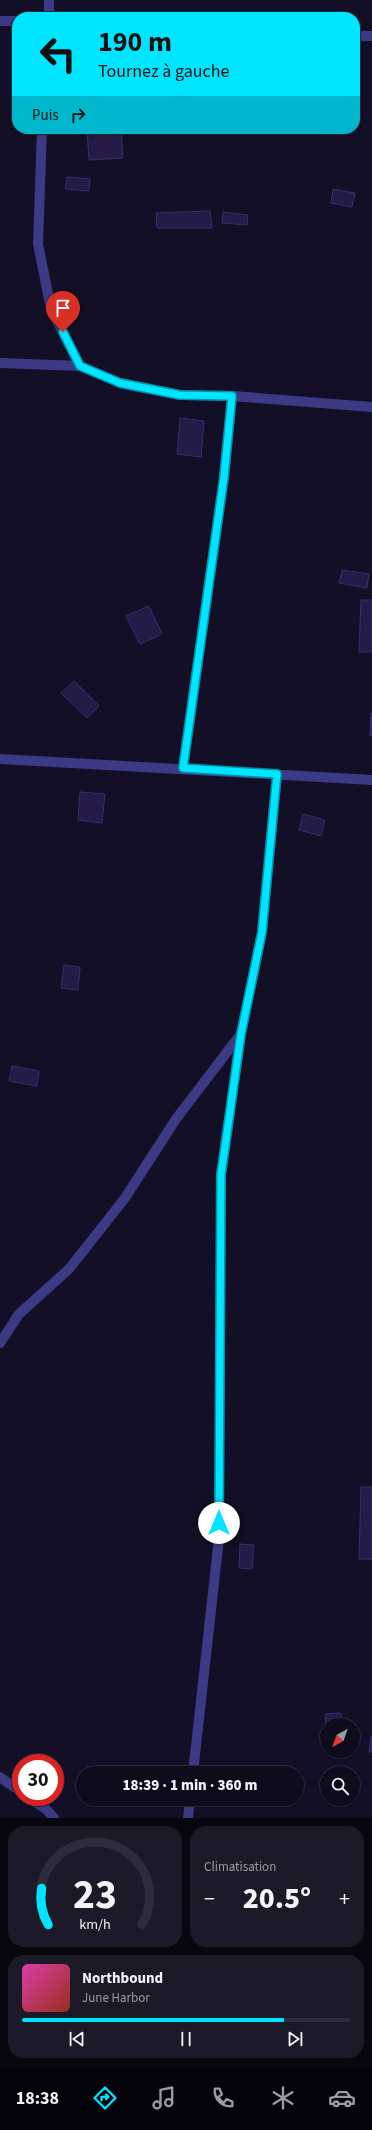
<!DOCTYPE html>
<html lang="fr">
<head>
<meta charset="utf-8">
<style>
	:root { --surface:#0e0b1c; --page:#1c1929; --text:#f1f3f6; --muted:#9b9ba3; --line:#2e2b3b; --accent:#00e5ff }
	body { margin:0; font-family:"Source Sans 3",sans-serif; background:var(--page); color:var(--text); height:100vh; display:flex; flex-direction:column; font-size:15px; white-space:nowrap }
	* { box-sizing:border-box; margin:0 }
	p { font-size:13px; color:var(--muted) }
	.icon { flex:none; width:22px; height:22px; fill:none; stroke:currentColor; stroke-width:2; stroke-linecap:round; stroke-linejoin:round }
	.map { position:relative; height:1818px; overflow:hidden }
	.details { display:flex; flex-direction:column; gap:8px; padding:8px; background:#08060f; flex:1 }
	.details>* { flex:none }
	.top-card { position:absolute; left:12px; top:12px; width:348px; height:122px; border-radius:16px; box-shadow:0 1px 3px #0004,0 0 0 1px var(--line); background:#00e5ff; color:#111; overflow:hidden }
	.needle { width:26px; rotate:220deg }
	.tools { position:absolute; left:320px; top:1718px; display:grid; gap:8px }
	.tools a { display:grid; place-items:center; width:40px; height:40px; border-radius:50%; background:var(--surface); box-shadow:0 1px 3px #0004,0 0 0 1px var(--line); font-size:20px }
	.speed { position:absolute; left:12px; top:1754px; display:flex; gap:8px; font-size:20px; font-weight:700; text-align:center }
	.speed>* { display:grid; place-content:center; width:52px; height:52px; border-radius:50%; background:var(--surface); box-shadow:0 1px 3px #0004,0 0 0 1px var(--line); line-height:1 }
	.speed .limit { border:6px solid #d22; background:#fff; color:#111 }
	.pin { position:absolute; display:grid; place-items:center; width:34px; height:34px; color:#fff; margin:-41px -17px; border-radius:50% 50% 50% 0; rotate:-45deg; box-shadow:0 0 4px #0007 }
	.pin .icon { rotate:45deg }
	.me { position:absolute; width:44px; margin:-22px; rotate:0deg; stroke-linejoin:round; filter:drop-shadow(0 0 3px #0008) }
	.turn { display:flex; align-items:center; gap:14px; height:84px; padding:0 20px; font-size:18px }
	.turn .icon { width:52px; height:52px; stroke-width:2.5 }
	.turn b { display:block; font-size:28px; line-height:34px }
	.then { display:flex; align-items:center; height:38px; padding:0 20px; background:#0003; gap:8px; font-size:15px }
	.big { font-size:30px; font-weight:800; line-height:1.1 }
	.details .tile { flex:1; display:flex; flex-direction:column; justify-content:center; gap:6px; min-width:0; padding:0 14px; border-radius:16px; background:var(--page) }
	.details .dial { align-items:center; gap:0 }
	.dial svg { height:104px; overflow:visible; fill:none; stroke:var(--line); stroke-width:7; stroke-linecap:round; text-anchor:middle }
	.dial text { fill:var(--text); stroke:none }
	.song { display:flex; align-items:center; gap:12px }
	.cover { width:48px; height:48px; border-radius:6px; background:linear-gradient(135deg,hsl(320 70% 55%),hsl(10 70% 35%)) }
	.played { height:4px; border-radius:2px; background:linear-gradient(90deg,var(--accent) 80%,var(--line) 80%) }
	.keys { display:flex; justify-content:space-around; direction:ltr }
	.heat { display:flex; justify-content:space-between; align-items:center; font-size:22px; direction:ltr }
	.details .tiles { flex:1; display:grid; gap:8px; grid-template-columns:1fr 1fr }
	.tile:last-child { grid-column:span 2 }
	.trip { position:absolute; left:76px; top:1766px; width:228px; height:40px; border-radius:20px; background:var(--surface); box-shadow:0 1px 3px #0004,0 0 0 1px var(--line); font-weight:800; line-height:40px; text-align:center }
	.tabs { display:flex; height:64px; justify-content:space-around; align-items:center; background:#06040b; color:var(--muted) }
	.tabs .icon { width:28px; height:28px }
	.tabs .selected { color:var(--accent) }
	.tabs b { font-size:18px; color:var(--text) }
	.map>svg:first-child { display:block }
	.building { fill:#241b47; stroke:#3b2d73 }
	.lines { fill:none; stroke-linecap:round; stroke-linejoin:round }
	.street { stroke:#3d3a85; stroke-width:10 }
	.route-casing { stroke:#0095a6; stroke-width:10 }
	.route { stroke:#00e5ff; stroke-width:7 }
</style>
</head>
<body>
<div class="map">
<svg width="372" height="1818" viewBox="0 0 372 1818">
	<rect width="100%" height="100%" fill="#130f26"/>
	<!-- building -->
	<g class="building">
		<polygon points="87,129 121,129 123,158 89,160"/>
		<polygon points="67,177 90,179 89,191 65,189"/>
		<polygon points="333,189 355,193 352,207 331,203"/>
		<polygon points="210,211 212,228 157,228 156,213"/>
		<polygon points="223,212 248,215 247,225 222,223"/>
		<polygon points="180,418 204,421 201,457 177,454"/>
		<polygon points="342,570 369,574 367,588 339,583"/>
		<polygon points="361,600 372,600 372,652 359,652"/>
		<polygon points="149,606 162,634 140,644 126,616"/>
		<polygon points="74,681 99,706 87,718 61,693"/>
		<polygon points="371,713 372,713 372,736 370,736"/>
		<polygon points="80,792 105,794 102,823 78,820"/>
		<polygon points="303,814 325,820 321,836 299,830"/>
		<polygon points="64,965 80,967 78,990 61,988"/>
		<polygon points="12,1066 39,1071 37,1086 9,1081"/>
		<polygon points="361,1487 372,1487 372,1559 359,1559"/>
		<polygon points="240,1544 254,1545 252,1569 239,1568"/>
		<polygon points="341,1713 342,1725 327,1725 327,1737 325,1714"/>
		<polygon points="371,1736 372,1736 372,1752 369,1752"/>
	</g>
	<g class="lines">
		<!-- street -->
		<g class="street">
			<polyline points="49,0 49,17"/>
			<polyline points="0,21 17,21"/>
			<polyline points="355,36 372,36"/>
			<polyline points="42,129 38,244 51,309 80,366 120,383 180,395 232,396 372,407"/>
			<polyline points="0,363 80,366"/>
			<polyline points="0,759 372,780"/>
			<polyline points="183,768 224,477 232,396"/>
			<polyline points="0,1343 19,1314 69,1269 125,1198 176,1119 240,1035"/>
			<polyline points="193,1773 219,1538 221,1175 241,1034 262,932 277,774"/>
			<polyline points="0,1777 21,1792"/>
			<polyline points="28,1797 46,1809 54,1818"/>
			<polyline points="188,1818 190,1799"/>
		</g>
	</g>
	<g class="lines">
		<!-- route casing -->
		<g class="route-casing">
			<polyline id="route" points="63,332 80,366 120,383 180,395 232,396 224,477 183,768 277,774 262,932 241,1034 221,1175 219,1523"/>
		</g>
		<!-- route -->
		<use href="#route" class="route"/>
	</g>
</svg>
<div class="tools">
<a><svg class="needle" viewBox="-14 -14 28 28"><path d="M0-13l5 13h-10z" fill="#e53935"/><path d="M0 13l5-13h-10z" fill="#9b9ba3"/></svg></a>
<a><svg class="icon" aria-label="search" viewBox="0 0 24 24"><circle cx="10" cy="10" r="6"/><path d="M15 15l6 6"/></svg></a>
</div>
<div class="speed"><div class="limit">30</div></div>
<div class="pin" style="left:63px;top:332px;background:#d93025"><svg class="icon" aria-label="arrive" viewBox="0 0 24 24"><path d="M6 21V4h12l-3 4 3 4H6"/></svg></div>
<svg class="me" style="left:219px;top:1523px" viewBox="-20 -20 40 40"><circle r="19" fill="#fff"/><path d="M0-13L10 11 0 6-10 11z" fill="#00e5ff"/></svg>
<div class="trip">18:39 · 1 min · 360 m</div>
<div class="top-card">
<div class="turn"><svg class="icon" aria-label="left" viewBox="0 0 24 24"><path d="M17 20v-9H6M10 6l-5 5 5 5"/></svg><div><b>190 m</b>Tournez à gauche</div></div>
<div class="then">Puis<svg class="icon" aria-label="right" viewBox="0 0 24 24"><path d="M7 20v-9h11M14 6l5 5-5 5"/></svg></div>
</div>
</div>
<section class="details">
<div class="tiles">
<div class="tile dial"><svg viewBox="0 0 100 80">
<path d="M14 69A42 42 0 1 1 86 69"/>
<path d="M14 69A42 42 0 0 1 9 41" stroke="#00e5ff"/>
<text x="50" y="56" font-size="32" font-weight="700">23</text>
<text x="50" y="72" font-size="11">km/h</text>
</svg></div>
<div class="tile"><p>Climatisation</p>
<div class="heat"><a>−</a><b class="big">20.5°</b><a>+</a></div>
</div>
<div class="tile">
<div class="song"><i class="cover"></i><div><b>Northbound</b><p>June Harbor</p></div></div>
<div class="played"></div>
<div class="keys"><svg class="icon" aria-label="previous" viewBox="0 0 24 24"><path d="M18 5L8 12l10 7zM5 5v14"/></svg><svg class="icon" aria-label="pause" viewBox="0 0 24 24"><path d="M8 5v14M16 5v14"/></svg><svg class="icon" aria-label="next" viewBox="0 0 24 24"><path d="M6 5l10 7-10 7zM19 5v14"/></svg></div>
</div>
</div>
</section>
<nav class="tabs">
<b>18:38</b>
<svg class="icon selected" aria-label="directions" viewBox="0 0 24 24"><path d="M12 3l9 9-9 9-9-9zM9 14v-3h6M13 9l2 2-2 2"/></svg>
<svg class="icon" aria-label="music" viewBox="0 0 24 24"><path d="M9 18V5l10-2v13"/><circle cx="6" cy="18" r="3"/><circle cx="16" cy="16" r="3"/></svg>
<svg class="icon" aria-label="phone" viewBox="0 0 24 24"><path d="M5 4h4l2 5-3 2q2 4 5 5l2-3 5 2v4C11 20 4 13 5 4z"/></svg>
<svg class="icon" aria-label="climate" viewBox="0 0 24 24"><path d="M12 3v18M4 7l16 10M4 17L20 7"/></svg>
<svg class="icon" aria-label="car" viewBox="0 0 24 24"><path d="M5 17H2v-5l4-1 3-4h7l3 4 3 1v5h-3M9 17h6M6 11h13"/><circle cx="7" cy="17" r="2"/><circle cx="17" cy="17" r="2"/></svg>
</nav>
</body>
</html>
